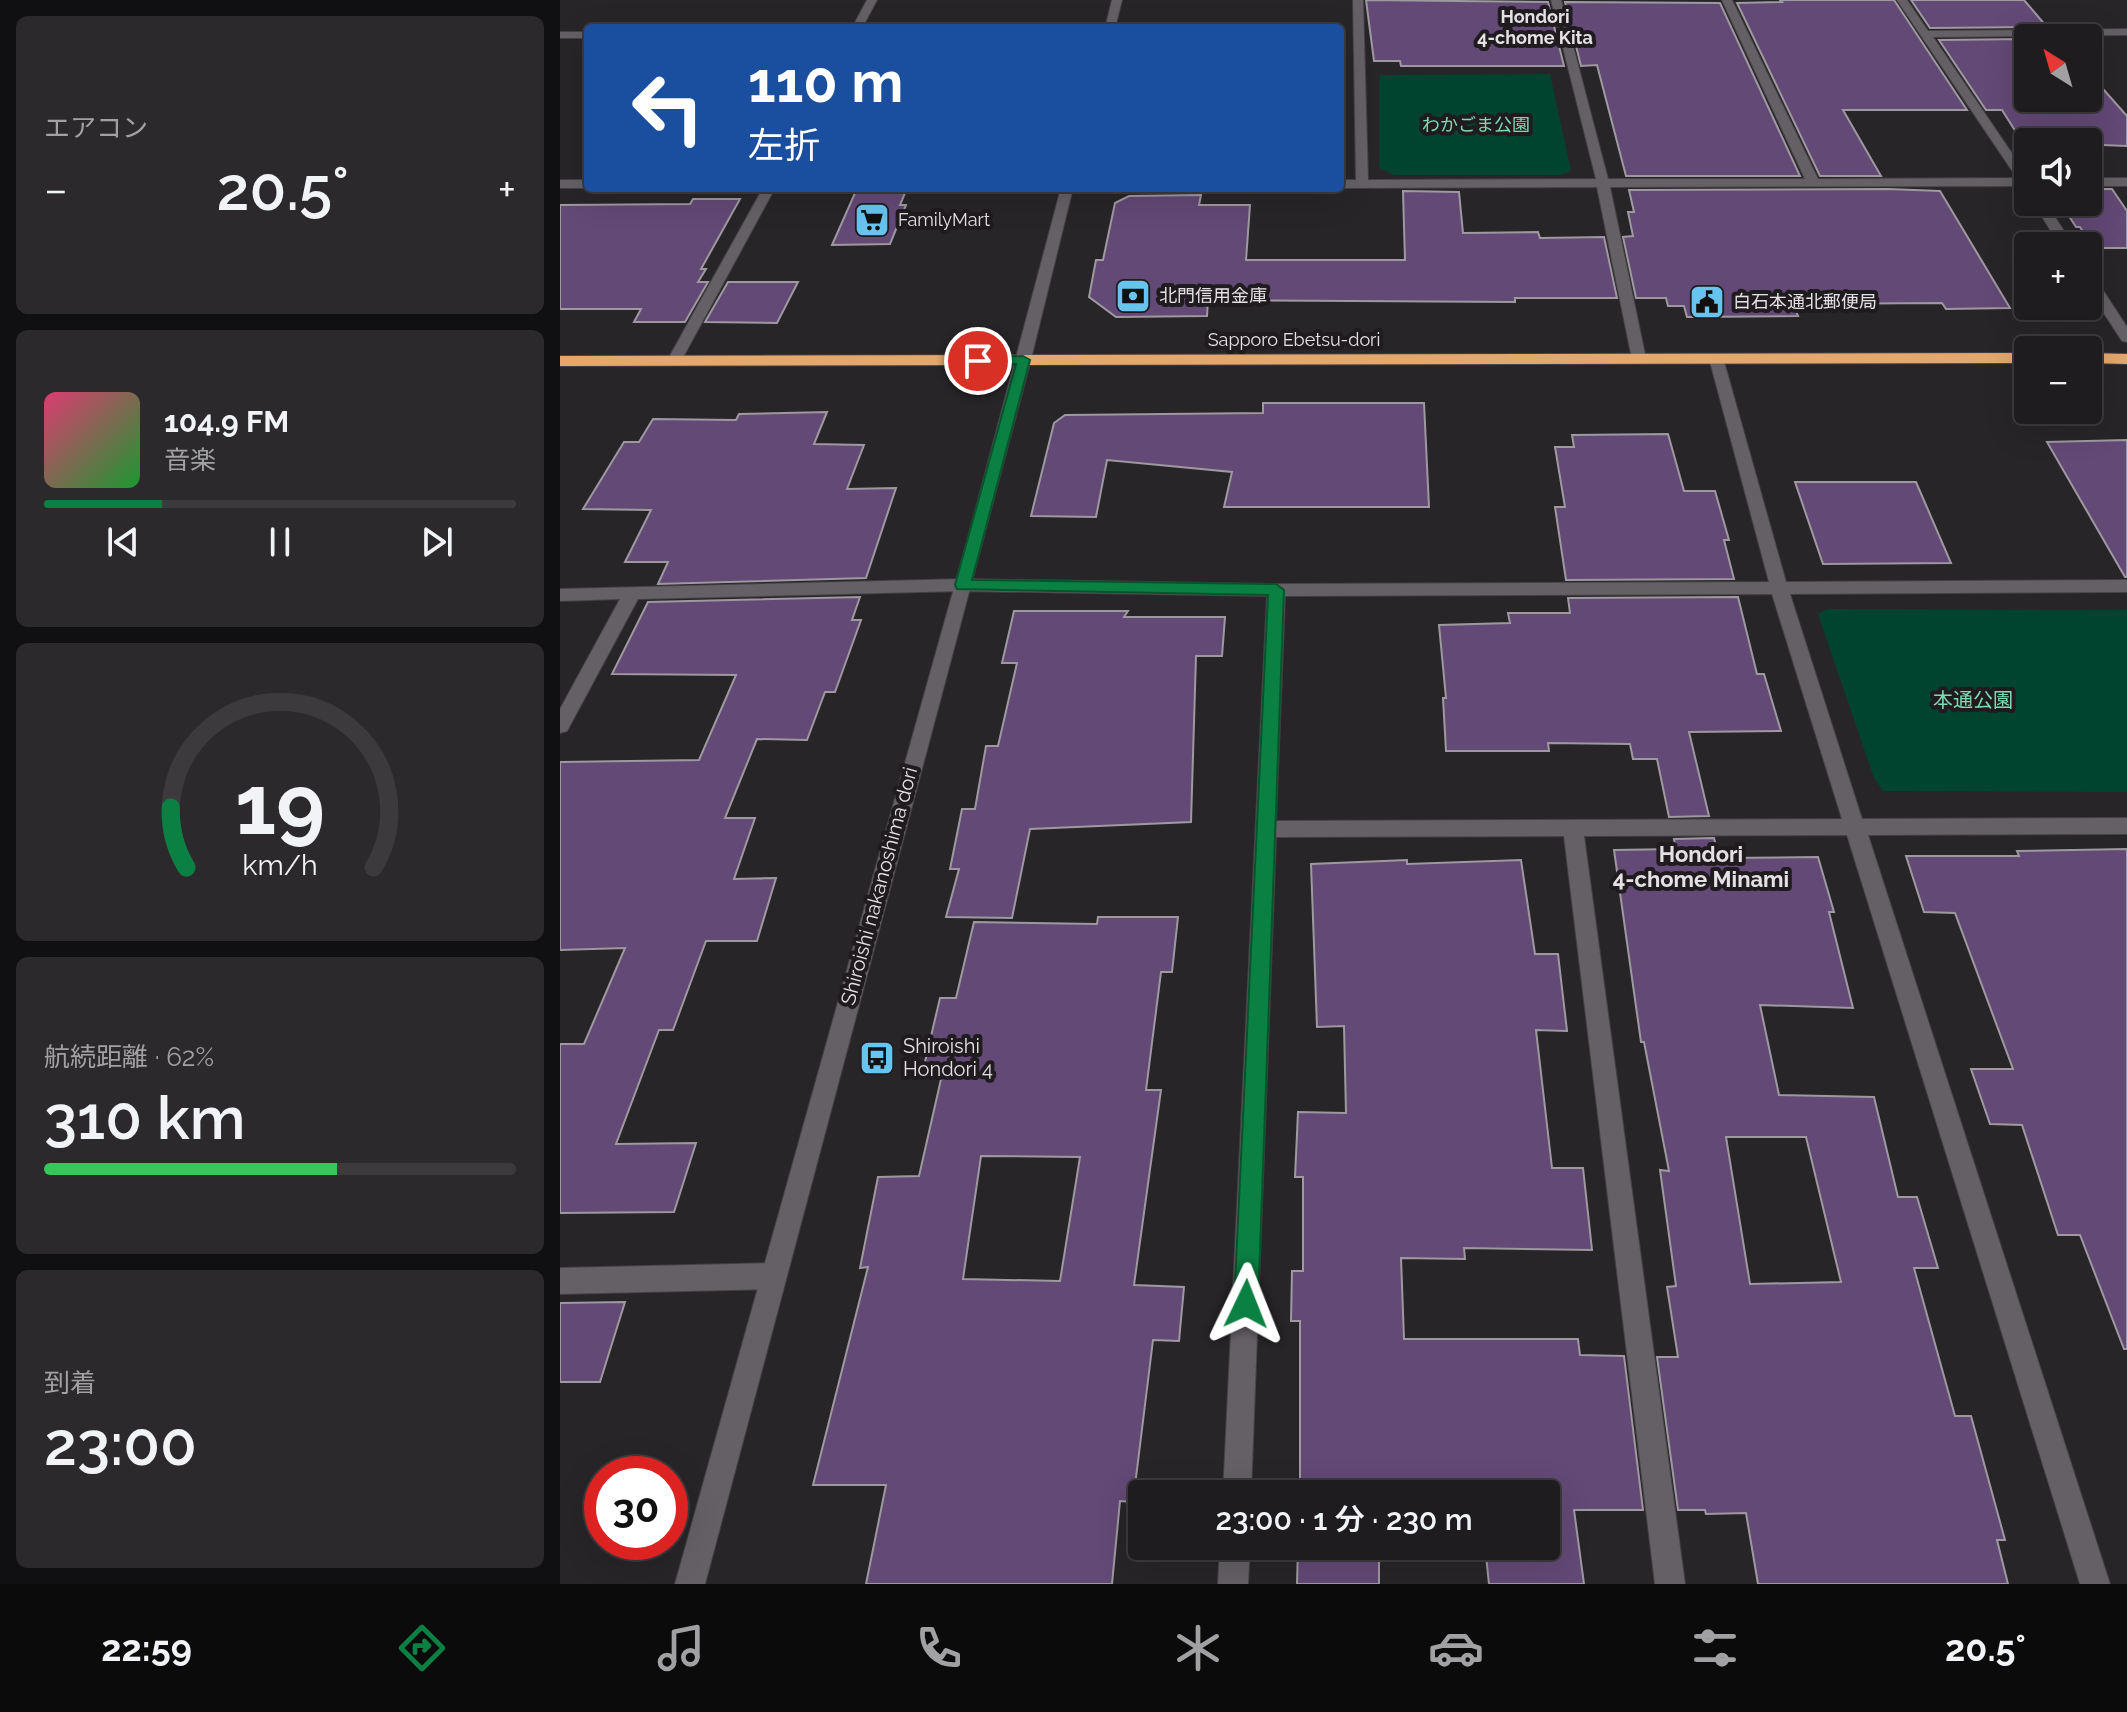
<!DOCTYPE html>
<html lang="ja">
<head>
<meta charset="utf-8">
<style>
	:root { --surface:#1e1c1f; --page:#2b292c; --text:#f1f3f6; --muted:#a1a1a4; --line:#3c3a3d; --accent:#0b8043 }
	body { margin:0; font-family:Raleway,"Noto Sans JP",sans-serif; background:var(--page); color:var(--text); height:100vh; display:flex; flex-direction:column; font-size:30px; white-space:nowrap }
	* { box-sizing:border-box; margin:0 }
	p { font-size:26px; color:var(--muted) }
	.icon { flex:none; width:44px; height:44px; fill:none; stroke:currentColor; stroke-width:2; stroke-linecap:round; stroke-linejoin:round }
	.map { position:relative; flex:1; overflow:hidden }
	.sheet { display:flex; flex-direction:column; gap:16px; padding:16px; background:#100f11; width:560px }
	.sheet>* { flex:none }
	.top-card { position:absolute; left:24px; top:24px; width:760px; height:168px; border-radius:8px; box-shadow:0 8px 32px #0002,0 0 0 2px var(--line); background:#1a4fa0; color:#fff; overflow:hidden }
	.needle { width:52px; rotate:323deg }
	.tools { position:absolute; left:1454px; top:24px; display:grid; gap:16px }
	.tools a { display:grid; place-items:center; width:88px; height:88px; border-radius:8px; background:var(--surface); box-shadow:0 8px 32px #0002,0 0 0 2px var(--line); font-size:40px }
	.speed { position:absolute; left:24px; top:1456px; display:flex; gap:16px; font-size:40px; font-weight:700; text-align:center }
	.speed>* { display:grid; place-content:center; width:104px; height:104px; border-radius:50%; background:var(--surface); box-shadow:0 8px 32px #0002,0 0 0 2px var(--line); line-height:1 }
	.speed .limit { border:12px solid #d22; background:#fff; color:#111 }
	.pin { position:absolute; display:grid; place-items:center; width:68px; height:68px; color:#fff; margin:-34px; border:4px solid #fff; border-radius:50%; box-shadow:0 2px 8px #0007 }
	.me { position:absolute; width:88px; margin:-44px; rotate:2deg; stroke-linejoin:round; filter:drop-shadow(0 0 6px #0008) }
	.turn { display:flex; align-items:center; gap:28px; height:168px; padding:0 32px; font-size:36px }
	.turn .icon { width:104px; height:104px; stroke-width:2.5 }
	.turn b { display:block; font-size:56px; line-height:68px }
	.big { font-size:60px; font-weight:600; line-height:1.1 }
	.sheet .card { flex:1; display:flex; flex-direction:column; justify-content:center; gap:12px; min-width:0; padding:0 28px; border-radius:12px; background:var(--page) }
	.sheet .dial { align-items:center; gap:0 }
	.dial svg { height:208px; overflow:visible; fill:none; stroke:var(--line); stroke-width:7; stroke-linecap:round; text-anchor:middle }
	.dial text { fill:var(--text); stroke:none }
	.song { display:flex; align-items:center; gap:24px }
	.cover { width:96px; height:96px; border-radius:12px; background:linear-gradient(135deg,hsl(340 70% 55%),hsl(130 70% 35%)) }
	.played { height:8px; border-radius:4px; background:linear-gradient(90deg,var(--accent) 25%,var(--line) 25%) }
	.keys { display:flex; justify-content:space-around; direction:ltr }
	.heat { display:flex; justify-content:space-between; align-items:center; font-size:44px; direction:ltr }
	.charge { height:12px; border-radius:6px; background:linear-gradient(90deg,#34c759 62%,var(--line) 0) }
	.trip { position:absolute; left:568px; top:1480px; width:432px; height:80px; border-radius:8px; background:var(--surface); box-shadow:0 8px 32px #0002,0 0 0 2px var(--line); font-weight:600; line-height:80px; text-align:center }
	.tab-bar { display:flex; height:128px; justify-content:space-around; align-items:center; background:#0c0b0c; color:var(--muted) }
	.tab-bar .icon { width:56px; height:56px }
	.tab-bar .current { color:var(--accent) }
	.tab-bar b { font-size:36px; color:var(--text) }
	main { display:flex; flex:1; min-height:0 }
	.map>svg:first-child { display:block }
	.green { fill:#00442f }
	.building { fill:#634976; stroke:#9d999f; stroke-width:2; fill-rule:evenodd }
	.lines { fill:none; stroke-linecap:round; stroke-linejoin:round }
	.street-casing { stroke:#444144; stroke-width:2 }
	.secondary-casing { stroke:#444144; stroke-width:2 }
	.highway-casing { stroke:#444144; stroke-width:2 }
	.street { fill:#646065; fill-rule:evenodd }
	.secondary { fill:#646065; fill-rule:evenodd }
	.highway { fill:#e4a76c; fill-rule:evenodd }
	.route { fill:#0b8043; stroke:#07532c; stroke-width:2 }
	.labels { text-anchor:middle; stroke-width:8; stroke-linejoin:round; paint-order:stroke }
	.far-neighbourhood-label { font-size:18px; font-weight:bold; fill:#e4e1e4; stroke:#1f1b1f }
	.far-park-label { font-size:18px; fill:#7cdbb3; stroke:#1f1b1f }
	.far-poi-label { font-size:18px; fill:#e4e1e4; stroke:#1f1b1f; text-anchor:start }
	.far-street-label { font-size:18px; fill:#e4e1e4; stroke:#1f1b1f }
	.park-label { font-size:20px; fill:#7cdbb3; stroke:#1f1b1f }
	.street-label { font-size:20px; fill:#e4e1e4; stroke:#1f1b1f }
	.poi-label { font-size:20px; fill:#e4e1e4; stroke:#1f1b1f; text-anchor:start }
	.neighbourhood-label { font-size:22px; font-weight:bold; fill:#e4e1e4; stroke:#1f1b1f }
</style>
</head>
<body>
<main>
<section class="sheet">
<div class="card"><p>エアコン</p>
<div class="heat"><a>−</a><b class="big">20.5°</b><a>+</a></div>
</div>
<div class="card">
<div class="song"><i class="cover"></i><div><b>104.9 FM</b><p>音楽</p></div></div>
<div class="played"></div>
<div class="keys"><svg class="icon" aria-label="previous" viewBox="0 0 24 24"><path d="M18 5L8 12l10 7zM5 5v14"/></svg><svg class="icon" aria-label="pause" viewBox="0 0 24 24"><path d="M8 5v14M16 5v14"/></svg><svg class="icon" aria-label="next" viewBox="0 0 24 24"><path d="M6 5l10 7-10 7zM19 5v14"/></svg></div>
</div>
<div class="card dial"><svg viewBox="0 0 100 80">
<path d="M14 69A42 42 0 1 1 86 69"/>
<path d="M14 69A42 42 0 0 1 8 46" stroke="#0b8043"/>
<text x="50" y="56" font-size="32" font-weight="700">19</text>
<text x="50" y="72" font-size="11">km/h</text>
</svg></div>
<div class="card"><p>航続距離 · 62%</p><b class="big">310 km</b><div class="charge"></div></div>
<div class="card"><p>到着</p><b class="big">23:00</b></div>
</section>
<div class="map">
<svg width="1567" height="1584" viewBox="0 0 1567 1584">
	<rect width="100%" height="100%" fill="#282529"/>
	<!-- green -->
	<g class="green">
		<polygon points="990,74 1011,171 1001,175 834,175 820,168 820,75"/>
		<polygon points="1268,609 1567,610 1567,792 1323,791 1314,778 1258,614"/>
	</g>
	<!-- building -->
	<g class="building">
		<polygon points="806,0 988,2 1004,66 841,66 840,61 814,61"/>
		<polygon points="1220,0 1334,0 1407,110 1283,110 1321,176 1260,176 1177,3 1222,2"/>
		<polygon points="1351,0 1464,0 1487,27 1370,28"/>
		<polygon points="1005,2 1160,3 1240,176 1066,176 1037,65 1021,66"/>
		<polygon points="1468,39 1468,98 1528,98 1528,72 1567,116 1567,146 1468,142 1468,151 1442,110 1426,110 1379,40"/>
		<polygon points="1328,189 1380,191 1450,308 1386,309 1382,303 1233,304 1238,316 1127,317 1124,306 1108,306 1106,298 1076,298 1063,237 1073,236 1068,212 1074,212 1069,190"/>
		<polygon points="1528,189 1552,189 1567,211 1567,248 1533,248 1520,227 1516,227 1500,202 1528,202"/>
		<polygon points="843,191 899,192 903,233 978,232 980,238 1044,237 1057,298 955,298 955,302 648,300 647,316 556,317 529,297 536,260 543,260 555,203 569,196 641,195 639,205 690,205 686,260 845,260"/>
		<polygon points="295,193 345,193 340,205 346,205 330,244 272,245"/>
		<polygon points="133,199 180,199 141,269 146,269 138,282 148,282 125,322 74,322 81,309 0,309 0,205 130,204"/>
		<polygon points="168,282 238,282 217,323 145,322"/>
		<polygon points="703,403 864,403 869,507 664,507 672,472 547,460 536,517 471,516 494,423 505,415 703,413"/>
		<polygon points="267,412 254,444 304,445 287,489 336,488 306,578 98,584 108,562 65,562 91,510 23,509 64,442 79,442 93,419 176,420 179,414"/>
		<polygon points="1108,434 1124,491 1155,491 1169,540 1164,540 1174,579 1006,580 995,507 1005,507 995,447 1014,447 1012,435"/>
		<polygon points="1567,440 1567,577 1565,577 1487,442"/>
		<polygon points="1235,482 1356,482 1391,563 1263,564"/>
		<polygon points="300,597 292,620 301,620 275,692 265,692 247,740 197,739 165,818 195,818 174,879 216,878 197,941 146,941 113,1030 99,1030 56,1144 136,1143 114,1212 0,1213 0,1044 24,1044 65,948 0,950 0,762 139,760 176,675 52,674 88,602"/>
		<polygon points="1178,597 1197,674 1204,674 1221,731 1129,732 1149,816 1109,817 1097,759 1073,759 1070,744 988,743 989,751 886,751 883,698 886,698 879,625 950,623 948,613 1010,613 1008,598"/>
		<polygon points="454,611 568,611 564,617 665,617 662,656 636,656 631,822 470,829 452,918 386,917 399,869 390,869 402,809 415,809 426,746 438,746 457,663 442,663"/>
		<path d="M1154,838L1159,858L1258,857L1274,912H1269L1293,1008L1200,1005L1219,1095L1314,1097L1338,1197H1357L1378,1268H1354L1395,1416H1411L1445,1540H1437L1448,1584H1198L1186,1513L1146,1514L1145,1510H1118L1097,1357H1118L1107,1287L1116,1286L1100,1170L1109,1171L1084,1042H1081L1054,850L1116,849L1114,839ZM1166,1137H1246L1281,1282L1190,1284Z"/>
		<polygon points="1567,849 1567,1349 1564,1349 1520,1235 1498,1235 1462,1125 1430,1124 1411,1069 1453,1069 1395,913 1364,912 1346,856 1459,856 1457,851"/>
		<polygon points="847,860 847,864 961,860 975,954 998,954 1007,1031 976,1030 992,1168 1023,1168 1032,1250 904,1248 905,1259 841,1258 844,1339 1018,1339 1020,1355 1064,1356 1083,1510 1014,1510 1024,1584 929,1584 925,1546 986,1546 986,1494 740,1494 740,1321 731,1321 732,1271 743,1271 743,1177 735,1177 738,1112 786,1113 784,1026 757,1027 751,864"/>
		<path d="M538,917H618L612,972H601L586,1090H601L574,1285L624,1287L619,1341L593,1340L573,1502L560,1501L552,1584H306L326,1485H253L308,1267L300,1268L318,1177L359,1176L384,1066H364L380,998H396L414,922L537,924ZM421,1156L520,1157L500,1281L403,1279Z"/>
		<polygon points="65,1302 40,1382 0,1382 0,1303"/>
		<polygon points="738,1546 819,1546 819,1584 737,1584"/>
	</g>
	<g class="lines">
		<!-- street casing -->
		<g class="street-casing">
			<g id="street">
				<polygon points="307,0 317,0 302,28 292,28"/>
				<polygon points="793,0 803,0 808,180 1036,179 991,0 1001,0 1048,179 1245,179 1162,0 1172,0 1258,179 1457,178 1337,0 1347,0 1368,31 1567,29 1567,35 1373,37 1468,177 1468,190 1462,186 1050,187 1086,359 1079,363 1072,359 1037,187 780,188 780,180 796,180"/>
				<rect x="0" y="32" width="28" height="6"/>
				<rect x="1528" y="178" width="39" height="8"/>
				<rect x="0" y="180" width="28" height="8"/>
				<polygon points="203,188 215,188 121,361 114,365 109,364 107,361"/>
				<polygon points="1473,202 1485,202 1514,246 1500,246"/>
				<polygon points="1528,274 1533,275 1567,327 1567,342 1562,341 1528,289"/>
				<path d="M1156,354L1163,358L1226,582L1567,580V592L1230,594L1302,819L1567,818V834L1308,835L1550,1584H1520L1287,835L1024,836L1125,1584H1095L1004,836L716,837L691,1494H663L707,596L403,591L78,599L7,731L0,733V709L60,599L0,601V589L403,579L716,584L1209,582L1149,358ZM1212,594L1282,819L716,821L725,596Z"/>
				<polygon points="212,1263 221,1267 225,1276 221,1285 212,1289 0,1294 0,1268"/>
				<polygon points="660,1546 690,1546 688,1584 658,1584"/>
			</g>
		</g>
		<!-- secondary casing -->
		<g class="secondary-casing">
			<g id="secondary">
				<polygon points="552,0 562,0 555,28 545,28"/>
				<polygon points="501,188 513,188 470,363 145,1584 115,1584 408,538"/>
			</g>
		</g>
		<!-- highway casing -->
		<g class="highway-casing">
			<g id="highway">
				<polygon points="1468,353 1468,363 0,366 0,356"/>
				<polygon points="1528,353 1567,354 1567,364 1528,363"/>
			</g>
		</g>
		<!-- street -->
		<use href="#street" class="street"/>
		<!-- secondary -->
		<use href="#secondary" class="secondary"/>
		<!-- highway -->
		<use href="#highway" class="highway"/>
	</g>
	<!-- route -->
	<polygon class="route" points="463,356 470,360 412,580 716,584 724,590 698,1304 694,1312 686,1316 677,1312 674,1304 708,595 397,589 395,585 456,364 418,365 411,361 418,357"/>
	<!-- icons -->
	<defs>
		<g id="supermarket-square" transform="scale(1.8)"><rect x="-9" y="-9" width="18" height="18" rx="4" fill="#67c4ef" stroke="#1f1b1f"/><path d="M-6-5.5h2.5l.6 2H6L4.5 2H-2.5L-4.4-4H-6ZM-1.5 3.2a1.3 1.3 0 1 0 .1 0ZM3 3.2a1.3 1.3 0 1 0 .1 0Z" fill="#111"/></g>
		<g id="bank-square" transform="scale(1.8)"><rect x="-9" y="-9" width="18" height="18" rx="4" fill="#67c4ef" stroke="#1f1b1f"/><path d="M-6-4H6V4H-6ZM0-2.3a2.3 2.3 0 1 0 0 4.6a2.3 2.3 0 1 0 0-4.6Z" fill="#111"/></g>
		<g id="civic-square" transform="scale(1.8)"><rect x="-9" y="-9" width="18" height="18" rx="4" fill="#67c4ef" stroke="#1f1b1f"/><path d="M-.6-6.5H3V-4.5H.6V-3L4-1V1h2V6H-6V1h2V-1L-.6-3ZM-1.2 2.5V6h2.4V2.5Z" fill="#111"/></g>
		<g id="bus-square" transform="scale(1.8)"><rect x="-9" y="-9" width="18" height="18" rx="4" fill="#67c4ef" stroke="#1f1b1f"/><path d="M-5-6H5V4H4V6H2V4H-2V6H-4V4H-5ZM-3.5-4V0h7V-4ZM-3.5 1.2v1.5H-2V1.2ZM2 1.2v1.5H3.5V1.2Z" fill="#111"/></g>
	</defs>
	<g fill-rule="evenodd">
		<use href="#supermarket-square" x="312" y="220"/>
		<use href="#bank-square" x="573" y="296"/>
		<use href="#civic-square" x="1147" y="302"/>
		<use href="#bus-square" x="317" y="1058"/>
	</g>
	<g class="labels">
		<!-- far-neighbourhood labels -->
		<g class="far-neighbourhood-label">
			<text x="975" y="23">Hondori<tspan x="975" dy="21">4-chome Kita</tspan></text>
		</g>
		<!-- far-park labels -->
		<g class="far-park-label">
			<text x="916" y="131">わかごま公園</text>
		</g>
		<!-- far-poi labels -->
		<g class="far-poi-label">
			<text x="338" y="226">FamilyMart</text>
			<text x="599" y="302">北門信用金庫</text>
			<text x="1173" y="308">白石本通北郵便局</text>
		</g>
		<!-- far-street labels -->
		<g class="far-street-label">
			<text x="734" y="346">Sapporo Ebetsu-dori</text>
		</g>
		<!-- park labels -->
		<g class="park-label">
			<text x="1413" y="707">本通公園</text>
		</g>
		<!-- street labels -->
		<g class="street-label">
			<text transform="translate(319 886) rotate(-75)" y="7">Shiroishi nakanoshima dori</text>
		</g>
		<!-- poi labels -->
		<g class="poi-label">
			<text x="343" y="1053">Shiroishi<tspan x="343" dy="23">Hondori 4</tspan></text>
		</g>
		<!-- neighbourhood labels -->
		<g class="neighbourhood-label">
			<text x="1141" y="862">Hondori<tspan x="1141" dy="25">4-chome Minami</tspan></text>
		</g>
	</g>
</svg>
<div class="tools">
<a><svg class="needle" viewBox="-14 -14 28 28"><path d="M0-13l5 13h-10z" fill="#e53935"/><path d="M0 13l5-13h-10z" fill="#a1a1a4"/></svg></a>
<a><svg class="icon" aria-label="sound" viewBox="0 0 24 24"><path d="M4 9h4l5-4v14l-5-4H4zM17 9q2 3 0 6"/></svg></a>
<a>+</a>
<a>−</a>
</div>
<div class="speed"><div class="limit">30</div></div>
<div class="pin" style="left:418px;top:361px;background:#d93025"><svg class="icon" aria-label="arrive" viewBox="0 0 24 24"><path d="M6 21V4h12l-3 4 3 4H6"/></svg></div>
<svg class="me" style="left:686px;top:1304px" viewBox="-20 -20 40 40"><path d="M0-17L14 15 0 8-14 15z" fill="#0b8043" stroke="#fff" stroke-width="4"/></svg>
<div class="trip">23:00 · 1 分 · 230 m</div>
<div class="top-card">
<div class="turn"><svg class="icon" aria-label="left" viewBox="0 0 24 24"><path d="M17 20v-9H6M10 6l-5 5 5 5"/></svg><div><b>110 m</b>左折</div></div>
</div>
</div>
</main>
<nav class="tab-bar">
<b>22:59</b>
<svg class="icon current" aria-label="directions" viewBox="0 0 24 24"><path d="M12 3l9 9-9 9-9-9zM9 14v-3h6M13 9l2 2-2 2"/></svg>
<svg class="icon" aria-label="music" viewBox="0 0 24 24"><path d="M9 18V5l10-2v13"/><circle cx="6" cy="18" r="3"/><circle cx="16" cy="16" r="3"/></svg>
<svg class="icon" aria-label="phone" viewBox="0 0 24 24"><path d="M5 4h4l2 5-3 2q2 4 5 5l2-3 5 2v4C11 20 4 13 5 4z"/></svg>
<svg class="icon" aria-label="climate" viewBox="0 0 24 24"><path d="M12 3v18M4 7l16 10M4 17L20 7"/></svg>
<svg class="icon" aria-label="car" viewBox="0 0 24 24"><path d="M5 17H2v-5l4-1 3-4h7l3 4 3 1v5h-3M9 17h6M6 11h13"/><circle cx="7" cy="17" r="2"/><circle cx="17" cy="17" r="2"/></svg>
<svg class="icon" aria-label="filters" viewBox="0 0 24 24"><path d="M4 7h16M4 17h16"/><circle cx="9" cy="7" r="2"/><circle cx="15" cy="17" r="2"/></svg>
<b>20.5°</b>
</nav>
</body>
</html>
